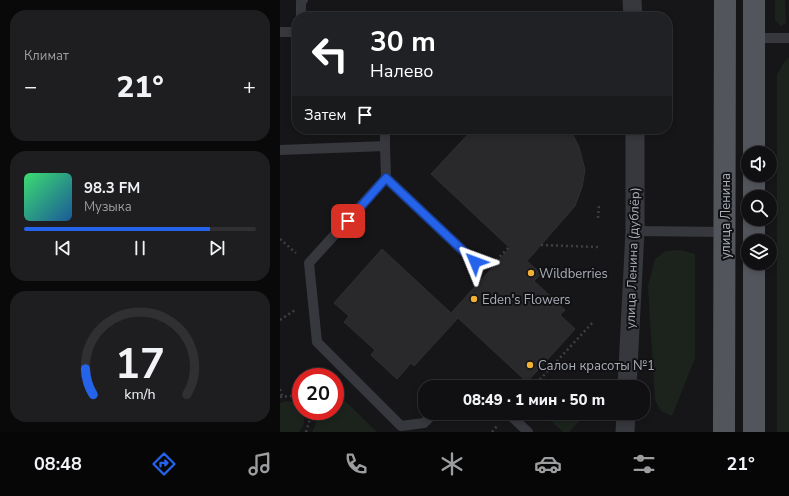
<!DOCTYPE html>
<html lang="ru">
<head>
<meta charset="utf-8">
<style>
	:root { --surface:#101012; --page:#1e1e20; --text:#f1f3f6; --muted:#9c9d9f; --line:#303032; --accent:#2563eb }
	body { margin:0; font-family:"Nunito Sans",sans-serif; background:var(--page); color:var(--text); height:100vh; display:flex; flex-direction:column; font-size:15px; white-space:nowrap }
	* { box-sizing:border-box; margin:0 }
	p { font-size:13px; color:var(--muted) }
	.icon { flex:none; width:22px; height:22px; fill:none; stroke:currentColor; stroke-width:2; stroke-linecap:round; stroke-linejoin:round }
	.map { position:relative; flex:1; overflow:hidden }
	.side { display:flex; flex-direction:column; gap:10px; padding:10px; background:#09090a; width:280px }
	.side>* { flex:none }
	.guide { position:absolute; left:12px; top:12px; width:380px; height:122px; border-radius:16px; box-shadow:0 2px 6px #0003,0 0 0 1px var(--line); background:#202124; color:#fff; overflow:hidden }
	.buttons { position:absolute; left:461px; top:146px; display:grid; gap:8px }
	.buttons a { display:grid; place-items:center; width:36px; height:36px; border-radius:50%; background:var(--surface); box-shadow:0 2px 6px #0003,0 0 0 1px var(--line); font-size:20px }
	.speed { position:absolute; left:12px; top:368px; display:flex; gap:8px; font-size:20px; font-weight:700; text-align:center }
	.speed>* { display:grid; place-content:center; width:52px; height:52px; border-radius:50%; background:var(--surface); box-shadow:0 2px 6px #0003,0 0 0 1px var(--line); line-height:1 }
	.speed .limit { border:6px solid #d22; background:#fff; color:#111 }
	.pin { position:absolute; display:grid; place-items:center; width:34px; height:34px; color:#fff; margin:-17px; border-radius:8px; box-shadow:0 2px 6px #0006 }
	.me { position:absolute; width:44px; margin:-22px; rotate:314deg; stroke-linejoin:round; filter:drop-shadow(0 0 3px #0008) }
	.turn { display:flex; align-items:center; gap:14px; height:84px; padding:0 12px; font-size:18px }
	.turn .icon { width:52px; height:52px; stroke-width:2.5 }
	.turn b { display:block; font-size:28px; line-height:34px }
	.then { display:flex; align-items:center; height:38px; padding:0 12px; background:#0003; gap:8px; font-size:15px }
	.big { font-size:30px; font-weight:800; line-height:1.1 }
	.side .card { flex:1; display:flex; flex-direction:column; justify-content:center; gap:6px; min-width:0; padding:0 14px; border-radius:16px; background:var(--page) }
	.side .dial { align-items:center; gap:0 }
	.dial svg { height:104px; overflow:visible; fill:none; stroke:var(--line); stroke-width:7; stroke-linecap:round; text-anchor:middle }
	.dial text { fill:var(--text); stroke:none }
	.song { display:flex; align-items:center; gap:12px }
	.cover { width:48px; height:48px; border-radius:6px; background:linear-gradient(135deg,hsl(140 70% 55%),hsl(210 70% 35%)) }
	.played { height:4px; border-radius:2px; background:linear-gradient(90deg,var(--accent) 80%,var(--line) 80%) }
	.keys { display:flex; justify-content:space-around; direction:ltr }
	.heat { display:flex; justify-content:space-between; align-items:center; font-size:22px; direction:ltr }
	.trip { position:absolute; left:138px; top:380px; width:232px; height:40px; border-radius:16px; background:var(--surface); box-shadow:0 2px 6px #0003,0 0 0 1px var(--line); font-weight:800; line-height:40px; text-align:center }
	.tabs { display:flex; height:64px; justify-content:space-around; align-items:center; background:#060607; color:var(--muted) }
	.tabs .icon { width:28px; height:28px }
	.tabs .selected { color:var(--accent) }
	.tabs b { font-size:18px; color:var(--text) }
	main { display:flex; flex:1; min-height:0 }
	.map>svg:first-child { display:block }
	.green { fill:#1c231d }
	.building { fill:#29292c; stroke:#303034 }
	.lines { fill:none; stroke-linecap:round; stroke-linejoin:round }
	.path { stroke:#3d3f44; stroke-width:2.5; stroke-dasharray:2 3; stroke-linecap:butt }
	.service { stroke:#37383d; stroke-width:10 }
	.minor { stroke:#37383d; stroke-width:19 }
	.primary { stroke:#53555c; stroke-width:22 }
	.route-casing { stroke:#184099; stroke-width:10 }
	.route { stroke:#2563eb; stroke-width:7 }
	.poi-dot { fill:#f2b134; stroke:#111113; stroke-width:1.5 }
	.labels { text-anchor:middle; stroke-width:4; stroke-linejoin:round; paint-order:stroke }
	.street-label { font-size:13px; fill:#a8adb8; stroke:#111113 }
	.poi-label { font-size:13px; fill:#a8adb8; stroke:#111113; text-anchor:start }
</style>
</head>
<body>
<main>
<section class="side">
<div class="card"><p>Климат</p>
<div class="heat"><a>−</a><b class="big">21°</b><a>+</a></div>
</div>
<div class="card">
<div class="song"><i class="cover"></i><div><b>98.3 FM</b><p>Музыка</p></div></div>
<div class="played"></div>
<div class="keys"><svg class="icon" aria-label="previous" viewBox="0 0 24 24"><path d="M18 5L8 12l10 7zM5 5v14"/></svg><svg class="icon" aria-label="pause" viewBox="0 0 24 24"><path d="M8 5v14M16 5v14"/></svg><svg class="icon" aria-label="next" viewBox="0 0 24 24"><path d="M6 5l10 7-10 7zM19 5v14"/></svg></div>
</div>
<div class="card dial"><svg viewBox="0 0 100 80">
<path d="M14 69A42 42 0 1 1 86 69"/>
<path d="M14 69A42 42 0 0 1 8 49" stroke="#2563eb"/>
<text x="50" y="56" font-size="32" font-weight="700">17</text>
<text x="50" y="72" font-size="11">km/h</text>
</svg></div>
</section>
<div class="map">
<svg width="509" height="432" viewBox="0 0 509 432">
	<rect width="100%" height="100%" fill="#161618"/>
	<!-- green -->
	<g class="green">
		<polygon points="495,0 505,0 506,23 501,26 495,20"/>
		<polygon points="509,58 509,432 497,432 497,75 504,62"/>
		<polygon points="400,250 415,254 415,358 392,416 381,411 375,400 368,286 375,259 386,251"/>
		<path d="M55,391L97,432H32C36,425 37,419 34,411H55Z"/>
		<path d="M6,401L14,402L20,407L21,411L24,414C25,421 24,427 19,432H0V403Z"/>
		<polygon points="263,413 302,413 305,415 289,432 283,432"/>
	</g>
	<!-- building -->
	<polygon class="building" points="193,129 290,129 299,147 305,170 302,187 295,206 247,261 261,274 254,281 285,310 280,315 295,329 247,382 178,318 134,366 131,363 117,379 91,355 95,350 64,322 69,316 54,303 102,249 171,313 230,248 151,174"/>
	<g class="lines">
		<!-- path -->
		<g class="path">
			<polyline points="318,218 319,206"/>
			<polyline points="0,239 16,253"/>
			<polyline points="261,245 318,247"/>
			<polyline points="213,264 229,247"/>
			<polyline points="0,320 15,310"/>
			<polyline points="253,387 314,321"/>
			<polyline points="0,389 2,396"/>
			<polyline points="0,397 12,396 21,401"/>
			<polyline points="26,432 30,419 29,411"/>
			<polyline points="212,432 217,426"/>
		</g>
		<!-- service -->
		<g class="service">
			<polyline points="21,17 21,2 23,0"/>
			<polyline points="0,32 17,32"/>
			<polyline points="474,38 509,38"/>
			<polyline points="105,146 106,178 29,263 37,342 121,426 144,423 154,413"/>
			<polyline points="0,150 105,146 105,129"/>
			<polyline points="106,178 195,262"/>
			<polyline points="355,231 445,232"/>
			<polyline points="179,387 180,386 197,384 200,387"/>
			<polyline points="228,413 248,432"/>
		</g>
		<!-- minor -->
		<g class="minor">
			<polyline points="352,0 353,17"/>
			<polyline points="347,387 355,231 355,129"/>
			<polyline points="345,432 346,413"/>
		</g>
		<!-- primary -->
		<g class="primary">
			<polyline points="474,153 474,0"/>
			<polyline points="474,197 474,175"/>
			<polyline points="474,241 474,219"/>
			<polyline points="444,432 445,0"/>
			<polyline points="474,432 474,263"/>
		</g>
	</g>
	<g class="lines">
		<!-- route casing -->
		<g class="route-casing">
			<polyline id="route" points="68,221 106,178 195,262"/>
		</g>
		<!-- route -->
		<use href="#route" class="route"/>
	</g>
	<!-- markers -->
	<g class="poi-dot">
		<circle cx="251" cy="273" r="4"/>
		<circle cx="194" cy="299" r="4"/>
		<circle cx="250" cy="365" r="4"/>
	</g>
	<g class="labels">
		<!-- street labels -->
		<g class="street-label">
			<text transform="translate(445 216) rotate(-90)" y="5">улица Ленина</text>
			<text transform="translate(352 258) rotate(-88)" y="5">улица Ленина (дублёр)</text>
		</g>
		<!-- poi labels -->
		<g class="poi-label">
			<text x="259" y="278">Wildberries</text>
			<text x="202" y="304">Eden's Flowers</text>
			<text x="258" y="370">Салон красоты №1</text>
		</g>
	</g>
</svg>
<div class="buttons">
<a><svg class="icon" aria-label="sound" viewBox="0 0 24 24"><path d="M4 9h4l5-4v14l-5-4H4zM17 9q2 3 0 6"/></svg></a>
<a><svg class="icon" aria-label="search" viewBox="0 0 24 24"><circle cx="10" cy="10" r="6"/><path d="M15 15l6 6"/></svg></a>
<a><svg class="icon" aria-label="layers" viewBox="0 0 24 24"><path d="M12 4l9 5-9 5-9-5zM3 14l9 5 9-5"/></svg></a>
</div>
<div class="speed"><div class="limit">20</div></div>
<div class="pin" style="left:68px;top:221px;background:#d93025"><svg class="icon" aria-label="arrive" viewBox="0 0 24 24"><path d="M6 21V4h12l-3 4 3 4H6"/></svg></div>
<svg class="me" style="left:195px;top:262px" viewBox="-20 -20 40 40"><path d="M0-17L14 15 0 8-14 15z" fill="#2563eb" stroke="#fff" stroke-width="4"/></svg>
<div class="trip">08:49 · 1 мин · 50 m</div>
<div class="guide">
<div class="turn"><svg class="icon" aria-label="left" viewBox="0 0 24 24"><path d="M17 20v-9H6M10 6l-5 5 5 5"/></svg><div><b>30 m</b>Налево</div></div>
<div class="then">Затем<svg class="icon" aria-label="arrive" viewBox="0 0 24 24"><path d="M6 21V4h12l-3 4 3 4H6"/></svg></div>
</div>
</div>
</main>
<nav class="tabs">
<b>08:48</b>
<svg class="icon selected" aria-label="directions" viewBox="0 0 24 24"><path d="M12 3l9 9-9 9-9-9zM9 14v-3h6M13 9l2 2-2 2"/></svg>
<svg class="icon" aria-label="music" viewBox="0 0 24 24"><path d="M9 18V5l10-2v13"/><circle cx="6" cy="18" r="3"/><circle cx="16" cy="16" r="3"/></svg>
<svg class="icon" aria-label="phone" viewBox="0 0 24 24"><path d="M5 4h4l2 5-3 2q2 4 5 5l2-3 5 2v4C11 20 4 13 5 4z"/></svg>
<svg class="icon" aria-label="climate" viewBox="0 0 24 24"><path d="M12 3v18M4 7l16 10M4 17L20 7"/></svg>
<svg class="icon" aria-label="car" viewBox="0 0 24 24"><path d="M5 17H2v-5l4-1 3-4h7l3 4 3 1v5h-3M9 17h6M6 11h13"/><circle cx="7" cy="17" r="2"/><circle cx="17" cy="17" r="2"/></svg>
<svg class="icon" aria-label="filters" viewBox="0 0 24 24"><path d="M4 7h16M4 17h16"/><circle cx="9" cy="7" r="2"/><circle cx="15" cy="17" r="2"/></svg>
<b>21°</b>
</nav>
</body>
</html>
